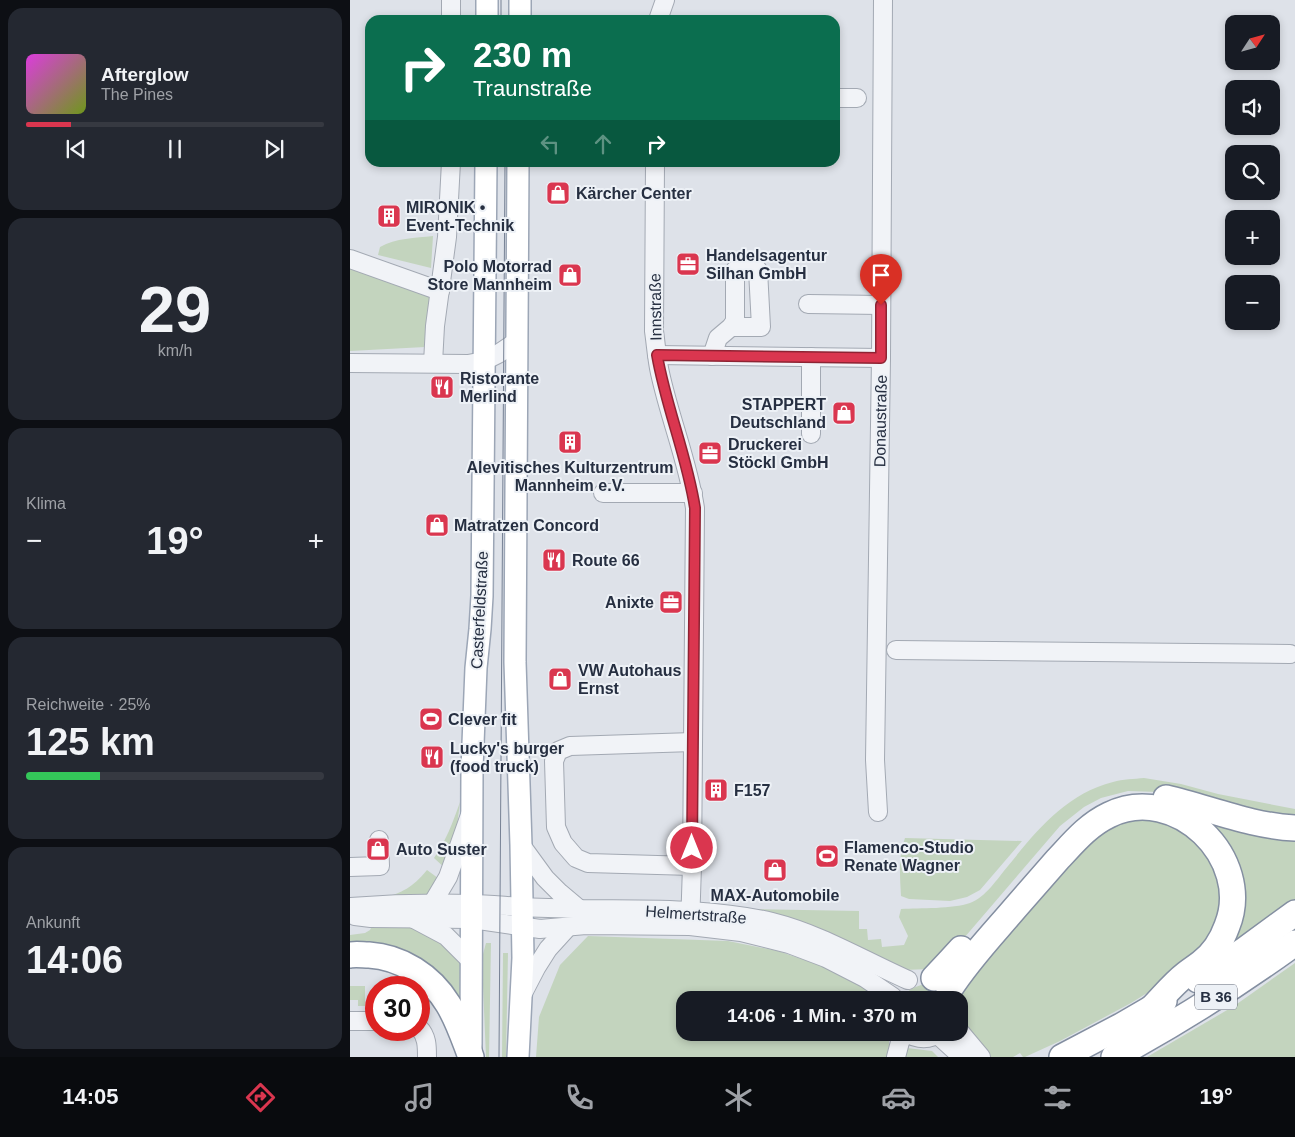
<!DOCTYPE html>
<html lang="de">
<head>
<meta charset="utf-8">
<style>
	:root { --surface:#171b24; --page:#242831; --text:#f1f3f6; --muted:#9ea1a6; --line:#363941; --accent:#da364f }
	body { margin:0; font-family:Arial,sans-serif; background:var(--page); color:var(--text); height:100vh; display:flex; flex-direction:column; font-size:19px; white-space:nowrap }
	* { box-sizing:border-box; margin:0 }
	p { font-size:16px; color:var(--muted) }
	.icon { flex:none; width:28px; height:28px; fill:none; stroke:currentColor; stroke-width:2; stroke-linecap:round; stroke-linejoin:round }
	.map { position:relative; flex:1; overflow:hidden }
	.panel { display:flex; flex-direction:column; gap:8px; padding:8px; background:#0d0f14; width:350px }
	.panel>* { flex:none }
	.guide { position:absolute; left:15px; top:15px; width:475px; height:152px; border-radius:15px; box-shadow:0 2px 8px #0003; background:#0b6e4f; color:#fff; overflow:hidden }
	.needle { width:32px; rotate:54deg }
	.controls { position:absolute; left:875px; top:15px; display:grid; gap:10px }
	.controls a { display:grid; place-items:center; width:55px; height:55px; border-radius:10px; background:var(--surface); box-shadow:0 2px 8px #0003; font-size:25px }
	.speed { position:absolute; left:15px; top:976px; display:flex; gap:10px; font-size:25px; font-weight:700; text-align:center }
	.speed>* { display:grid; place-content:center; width:65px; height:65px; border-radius:50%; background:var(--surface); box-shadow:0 2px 8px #0003; line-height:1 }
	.speed .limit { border:8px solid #d22; background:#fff; color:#111 }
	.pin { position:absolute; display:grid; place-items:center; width:42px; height:42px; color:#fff; margin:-51px -21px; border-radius:50% 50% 50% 0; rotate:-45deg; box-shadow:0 0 5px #0007 }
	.pin .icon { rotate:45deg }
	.me { position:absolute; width:55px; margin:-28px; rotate:0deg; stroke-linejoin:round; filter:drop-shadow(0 0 4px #0008) }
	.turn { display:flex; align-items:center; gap:18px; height:105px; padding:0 25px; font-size:22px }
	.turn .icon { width:65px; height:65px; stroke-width:2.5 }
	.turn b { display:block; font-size:35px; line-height:42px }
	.lanes { display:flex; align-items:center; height:48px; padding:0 25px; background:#0003; justify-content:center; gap:25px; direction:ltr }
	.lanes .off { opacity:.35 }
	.big { font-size:38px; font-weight:700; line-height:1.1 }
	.panel .tile { flex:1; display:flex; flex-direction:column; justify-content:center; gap:8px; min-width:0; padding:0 18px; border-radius:15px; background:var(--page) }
	.panel .dial { align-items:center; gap:0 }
	.dial b { font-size:65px; line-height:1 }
	.song { display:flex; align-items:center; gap:15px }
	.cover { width:60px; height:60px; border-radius:8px; background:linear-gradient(135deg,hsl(300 70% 55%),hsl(80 70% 35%)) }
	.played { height:5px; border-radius:2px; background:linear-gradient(90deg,var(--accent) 15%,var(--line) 15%) }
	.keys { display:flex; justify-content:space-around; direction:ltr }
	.heat { display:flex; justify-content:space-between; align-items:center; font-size:28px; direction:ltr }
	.charge { height:8px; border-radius:4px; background:linear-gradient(90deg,#34c759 25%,var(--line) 0) }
	.trip { position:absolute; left:326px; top:991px; width:292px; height:50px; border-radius:15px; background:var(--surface); box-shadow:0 2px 8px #0003; font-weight:700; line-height:50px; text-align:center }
	.tab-bar { display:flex; height:80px; justify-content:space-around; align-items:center; background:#090b0e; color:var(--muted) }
	.tab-bar .icon { width:35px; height:35px }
	.tab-bar .current { color:var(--accent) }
	.tab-bar b { font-size:22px; color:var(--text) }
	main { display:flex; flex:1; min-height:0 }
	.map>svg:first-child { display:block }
	.green { fill:#c3d4be }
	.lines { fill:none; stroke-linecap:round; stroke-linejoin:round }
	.minor-casing { stroke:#a3a9b3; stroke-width:20 }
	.major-casing { stroke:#9ca6b6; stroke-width:24 }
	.highway-casing { stroke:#848fa1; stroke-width:28 }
	.minor { stroke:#f1f3f7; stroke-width:18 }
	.major { stroke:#fff; stroke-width:21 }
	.highway { stroke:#fff; stroke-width:25 }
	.tram { stroke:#768194; stroke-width:1 }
	.route-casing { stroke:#8e2333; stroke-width:12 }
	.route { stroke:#da364f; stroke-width:9 }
	.labels { text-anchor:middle; stroke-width:4; stroke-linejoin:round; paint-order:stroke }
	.shield { fill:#edf1f6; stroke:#626977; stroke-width:1 }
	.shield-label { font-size:15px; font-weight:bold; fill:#262f41 }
	.poi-label { font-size:16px; font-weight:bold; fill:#262f41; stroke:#edf1f6; text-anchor:start }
	.street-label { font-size:16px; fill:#262f41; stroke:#edf1f6 }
</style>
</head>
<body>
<main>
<section class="panel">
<div class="tile">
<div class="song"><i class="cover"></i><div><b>Afterglow</b><p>The Pines</p></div></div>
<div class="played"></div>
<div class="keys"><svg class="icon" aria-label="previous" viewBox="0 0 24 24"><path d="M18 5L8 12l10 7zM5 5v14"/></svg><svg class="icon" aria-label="pause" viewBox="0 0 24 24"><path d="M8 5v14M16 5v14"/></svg><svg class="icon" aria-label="next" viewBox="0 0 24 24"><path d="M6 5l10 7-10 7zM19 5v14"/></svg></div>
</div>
<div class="tile dial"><b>29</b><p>km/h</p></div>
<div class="tile"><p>Klima</p>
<div class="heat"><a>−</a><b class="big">19°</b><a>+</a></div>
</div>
<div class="tile"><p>Reichweite · 25%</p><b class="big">125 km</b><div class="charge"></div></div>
<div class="tile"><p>Ankunft</p><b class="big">14:06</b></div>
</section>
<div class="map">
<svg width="945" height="1057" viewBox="0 0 945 1057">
	<rect width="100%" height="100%" fill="#dee2e9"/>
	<!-- green -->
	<g class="green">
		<path d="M83,236L81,268L28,255L30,247C46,238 65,238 83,236Z"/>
		<polygon points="0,264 80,296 75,347 0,351"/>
		<path d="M794,778L831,784L868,794L945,809V823L808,792L778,791L751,798L734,807L710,826L596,959L583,969L551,970L397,909L509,911V929H517L518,940L531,939L532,947L554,945L558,936L549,917L551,909C570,908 603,909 620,903C636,897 647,879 658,866C687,830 716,794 763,782C773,779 784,779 794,778Z"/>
		<path d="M110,802L106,835L96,869L84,858C96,841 103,822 110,802Z"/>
		<path d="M772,817L826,821L871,867V926L826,975L781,1003L710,1041L675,1057H673L670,1053L663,1057H638C631,1048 620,1039 614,1030C609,1022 610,999 609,989L730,843Z"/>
		<polygon points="847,818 945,840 945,902 872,954 884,926"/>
		<path d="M555,838L672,841L630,890L617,897L600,901L559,899L551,896C550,875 548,858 555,838Z"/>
		<path d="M77,870L92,881L79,895L32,899C53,892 62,888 77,870Z"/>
		<polygon points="47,923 69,929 97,943 112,965 114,1017 106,1005 0,948 0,935 15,933 20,930 22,926"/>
		<polygon points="238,936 378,941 428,951 475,967 505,982 520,992 527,1000 335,1000 335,1032 537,1032 539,1037 539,1057 186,1057 189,1017 210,965"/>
		<polygon points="136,943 141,943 139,1057 136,1057 132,962 133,954"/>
		<polygon points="153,953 158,953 156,1057 152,1057"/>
		<polygon points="945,963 945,1057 797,1057 884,1006"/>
		<path d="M571,985C582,986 588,990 594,1000H552C556,991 562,988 571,985Z"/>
		<polygon points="0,986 15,986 15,1006 8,1006 8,1000 0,1000"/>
		<polygon points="557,1048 582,1051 588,1057 554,1057"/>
	</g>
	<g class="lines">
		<!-- minor casing -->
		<g class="minor-casing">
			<g id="minor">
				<polyline points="101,20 101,0"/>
				<polyline points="308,20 315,0"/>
				<polyline points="485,98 507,98"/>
				<path d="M305,162L304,331C306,345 307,360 310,373C320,419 338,462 345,508L342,866L340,926"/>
				<polyline points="0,259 90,291"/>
				<polyline points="458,304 531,305"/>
				<polyline points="307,355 531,358"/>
				<polyline points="362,356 368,338 381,327 385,321 385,270 408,270 411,327 381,327"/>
				<polyline points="461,357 461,434"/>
				<polyline points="0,363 118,364 134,361 148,354 167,341"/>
				<polyline points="83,363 85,326 97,237 101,162"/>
				<polyline points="253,493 343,493"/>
				<polyline points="546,650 940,654"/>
				<polyline points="528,812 525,760 531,358 533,0"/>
				<polyline points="171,845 195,878 210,893 229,909"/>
				<polyline points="342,866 238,863 226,858 213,843 206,827 204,761 208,751 220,746 343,742"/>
				<polyline points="0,867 30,866 29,840"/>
				<polyline points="82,904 98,877 120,815"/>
				<path d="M0,907C40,904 81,903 121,904C137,904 154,906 170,907C189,908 208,908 227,909C292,910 359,907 422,922C470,934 513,960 558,980"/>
				<polyline points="5,916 21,918 122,919 190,929 236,925 340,926 391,932 439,944 476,958 515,978 543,997"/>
				<polyline points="64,919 96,936 122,962"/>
				<polyline points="172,995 186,968 198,949 218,927"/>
				<polyline points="0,1021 26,1021"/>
				<path d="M69,1028C77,1036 77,1046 77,1057"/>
				<path d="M554,1032C566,1039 579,1041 591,1032"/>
				<polyline points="610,1032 631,1057"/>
				<polyline points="588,1035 612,1057"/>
				<polyline points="546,1057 550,1042 555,1033"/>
			</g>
		</g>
		<!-- major casing -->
		<g class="major-casing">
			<g id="major">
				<polyline points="137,20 137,0"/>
				<polyline points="170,20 170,0"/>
				<polyline points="121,1052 122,769 126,668 130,629 132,596 136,162"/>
				<polyline points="168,1057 173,958 171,845 165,662 168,162"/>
			</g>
		</g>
		<!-- highway casing -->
		<g class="highway-casing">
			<g id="highway">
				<path d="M816,798C859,808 901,826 945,828"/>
				<path d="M0,955C6,954 13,955 19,955C51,957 81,976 98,1004C108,1020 114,1039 121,1057"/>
				<polyline points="584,978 599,962 611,949"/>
				<polyline points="848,980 893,951 945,913"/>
				<path d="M599,990C618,960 643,934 666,907C680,891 694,875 708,859C724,842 738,825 759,815C826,782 904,859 877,926C872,940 863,954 851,963C846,967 841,970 836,974C823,984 812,998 801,1009"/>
				<polyline points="712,1057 771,1026 814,1001"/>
				<path d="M764,1057C827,1023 887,985 945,943"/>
			</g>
		</g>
		<!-- minor -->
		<use href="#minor" class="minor"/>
		<!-- major -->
		<use href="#major" class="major"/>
		<!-- highway -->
		<use href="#highway" class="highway"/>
		<!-- tram -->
		<g class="tram">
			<polyline points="151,20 151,0"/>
			<polyline points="149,1057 155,162"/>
		</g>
	</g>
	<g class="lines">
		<!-- route casing -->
		<g class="route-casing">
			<path id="route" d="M342,848L345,508C337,456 316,407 307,355L531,358V305"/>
		</g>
		<!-- route -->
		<use href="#route" class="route"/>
	</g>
	<!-- icons -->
	<defs>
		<g id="shop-square" transform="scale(1.25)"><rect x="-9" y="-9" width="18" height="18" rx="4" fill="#da364f" stroke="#edf1f6"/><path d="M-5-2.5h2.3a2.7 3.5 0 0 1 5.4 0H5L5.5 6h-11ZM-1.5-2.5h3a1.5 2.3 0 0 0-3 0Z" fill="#fff"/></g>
		<g id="building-square" transform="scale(1.25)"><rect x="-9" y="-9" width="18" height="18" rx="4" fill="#da364f" stroke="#edf1f6"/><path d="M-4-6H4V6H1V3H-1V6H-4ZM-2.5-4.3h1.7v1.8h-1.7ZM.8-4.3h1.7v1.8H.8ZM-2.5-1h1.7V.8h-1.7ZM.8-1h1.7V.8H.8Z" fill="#fff"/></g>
		<g id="office-square" transform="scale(1.25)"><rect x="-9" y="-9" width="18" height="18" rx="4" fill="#da364f" stroke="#edf1f6"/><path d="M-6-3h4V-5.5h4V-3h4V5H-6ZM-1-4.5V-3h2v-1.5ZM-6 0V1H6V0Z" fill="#fff"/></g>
		<g id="restaurant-square" transform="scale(1.25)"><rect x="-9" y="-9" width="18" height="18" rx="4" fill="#da364f" stroke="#edf1f6"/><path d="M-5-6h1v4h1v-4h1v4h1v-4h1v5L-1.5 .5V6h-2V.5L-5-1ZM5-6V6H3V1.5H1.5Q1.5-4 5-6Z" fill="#fff"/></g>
		<g id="stadium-square" transform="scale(1.25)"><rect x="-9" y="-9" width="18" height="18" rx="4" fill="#da364f" stroke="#edf1f6"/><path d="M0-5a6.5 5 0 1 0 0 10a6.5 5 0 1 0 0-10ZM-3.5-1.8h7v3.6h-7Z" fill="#fff"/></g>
	</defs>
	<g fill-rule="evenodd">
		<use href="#shop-square" x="208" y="193"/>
		<use href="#building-square" x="39" y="216"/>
		<use href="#office-square" x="338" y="264"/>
		<use href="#shop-square" x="220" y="275"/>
		<use href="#restaurant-square" x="92" y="387"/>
		<use href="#shop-square" x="494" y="413"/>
		<use href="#building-square" x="220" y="442"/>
		<use href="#office-square" x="360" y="453"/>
		<use href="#shop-square" x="87" y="525"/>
		<use href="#restaurant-square" x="204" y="560"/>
		<use href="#office-square" x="321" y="602"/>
		<use href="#shop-square" x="210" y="679"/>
		<use href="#stadium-square" x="81" y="719"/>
		<use href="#restaurant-square" x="82" y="757"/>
		<use href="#building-square" x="366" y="790"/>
		<use href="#shop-square" x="28" y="849"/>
		<use href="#stadium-square" x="477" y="856"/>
		<use href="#shop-square" x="425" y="870"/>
	</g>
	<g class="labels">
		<!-- shield labels -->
		<rect class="shield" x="845" y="984.5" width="42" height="25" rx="4"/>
		<g class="shield-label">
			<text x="866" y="1002">B 36</text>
		</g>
		<!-- poi labels -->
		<g class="poi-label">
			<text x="226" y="199">Kärcher Center</text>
			<text x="56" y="213">MIRONIK •<tspan x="56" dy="18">Event-Technik</tspan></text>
			<text x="356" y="261">Handelsagentur<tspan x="356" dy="18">Silhan GmbH</tspan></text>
			<text x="202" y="272" text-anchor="end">Polo Motorrad<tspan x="202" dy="18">Store Mannheim</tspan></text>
			<text x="110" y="384">Ristorante<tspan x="110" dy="18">Merlind</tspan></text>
			<text x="476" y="410" text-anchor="end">STAPPERT<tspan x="476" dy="18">Deutschland</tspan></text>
			<text x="378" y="450">Druckerei<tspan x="378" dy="18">Stöckl GmbH</tspan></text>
			<text x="220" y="473" text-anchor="middle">Alevitisches Kulturzentrum<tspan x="220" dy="18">Mannheim e.V.</tspan></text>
			<text x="104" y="531">Matratzen Concord</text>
			<text x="222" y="566">Route 66</text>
			<text x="304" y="608" text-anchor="end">Anixte</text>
			<text x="228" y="676">VW Autohaus<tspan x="228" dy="18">Ernst</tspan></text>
			<text x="98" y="725">Clever fit</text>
			<text x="100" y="754">Lucky's burger<tspan x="100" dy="18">(food truck)</tspan></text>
			<text x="384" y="796">F157</text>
			<text x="494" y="853">Flamenco-Studio<tspan x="494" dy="18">Renate Wagner</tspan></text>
			<text x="46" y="855">Auto Suster</text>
			<text x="425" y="901" text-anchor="middle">MAX-Automobile</text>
		</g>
		<!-- street labels -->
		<g class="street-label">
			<text transform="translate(305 307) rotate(-91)" y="6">Innstraße</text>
			<text transform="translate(530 421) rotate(-89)" y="6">Donaustraße</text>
			<text transform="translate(129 610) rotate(-87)" y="6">Casterfeldstraße</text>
			<text transform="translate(346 914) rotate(4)" y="6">Helmertstraße</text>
		</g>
	</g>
</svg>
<div class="controls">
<a><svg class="needle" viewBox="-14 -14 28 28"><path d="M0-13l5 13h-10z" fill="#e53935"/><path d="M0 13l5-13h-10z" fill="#9ea1a6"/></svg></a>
<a><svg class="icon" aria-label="sound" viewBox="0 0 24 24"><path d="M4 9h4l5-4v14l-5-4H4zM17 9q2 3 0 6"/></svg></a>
<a><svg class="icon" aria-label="search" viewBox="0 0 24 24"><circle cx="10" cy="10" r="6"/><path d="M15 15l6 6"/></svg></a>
<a>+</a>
<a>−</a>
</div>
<div class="speed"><div class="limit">30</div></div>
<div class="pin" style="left:531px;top:305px;background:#d93025"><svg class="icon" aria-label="arrive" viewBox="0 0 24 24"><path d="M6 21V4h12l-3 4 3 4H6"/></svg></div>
<svg class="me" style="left:342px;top:848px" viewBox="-20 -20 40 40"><circle r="17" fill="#da364f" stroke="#fff" stroke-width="3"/><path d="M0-11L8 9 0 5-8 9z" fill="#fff"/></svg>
<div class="trip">14:06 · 1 Min. · 370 m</div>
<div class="guide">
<div class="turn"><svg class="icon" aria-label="right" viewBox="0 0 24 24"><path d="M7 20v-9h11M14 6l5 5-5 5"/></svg><div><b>230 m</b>Traunstraße</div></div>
<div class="lanes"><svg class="icon off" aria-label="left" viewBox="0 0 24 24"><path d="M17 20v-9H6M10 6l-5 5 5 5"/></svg><svg class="icon off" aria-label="ahead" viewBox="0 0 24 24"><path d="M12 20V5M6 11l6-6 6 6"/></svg><svg class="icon" aria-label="right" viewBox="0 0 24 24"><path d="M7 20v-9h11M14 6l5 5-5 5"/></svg></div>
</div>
</div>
</main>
<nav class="tab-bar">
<b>14:05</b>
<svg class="icon current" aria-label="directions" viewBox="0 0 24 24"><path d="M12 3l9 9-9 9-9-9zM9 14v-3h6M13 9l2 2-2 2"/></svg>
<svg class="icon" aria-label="music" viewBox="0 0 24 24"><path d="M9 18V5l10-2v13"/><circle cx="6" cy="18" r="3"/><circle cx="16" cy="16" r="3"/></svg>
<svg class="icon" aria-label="phone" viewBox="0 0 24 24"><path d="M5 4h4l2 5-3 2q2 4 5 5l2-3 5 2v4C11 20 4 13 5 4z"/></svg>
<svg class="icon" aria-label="climate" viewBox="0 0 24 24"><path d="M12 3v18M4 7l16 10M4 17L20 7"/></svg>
<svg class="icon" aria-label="car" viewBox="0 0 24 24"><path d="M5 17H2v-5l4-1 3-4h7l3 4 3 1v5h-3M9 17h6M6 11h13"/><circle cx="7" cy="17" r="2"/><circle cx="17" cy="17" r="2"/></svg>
<svg class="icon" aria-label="filters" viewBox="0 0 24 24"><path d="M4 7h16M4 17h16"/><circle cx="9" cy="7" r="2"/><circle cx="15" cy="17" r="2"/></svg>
<b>19°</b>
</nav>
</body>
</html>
